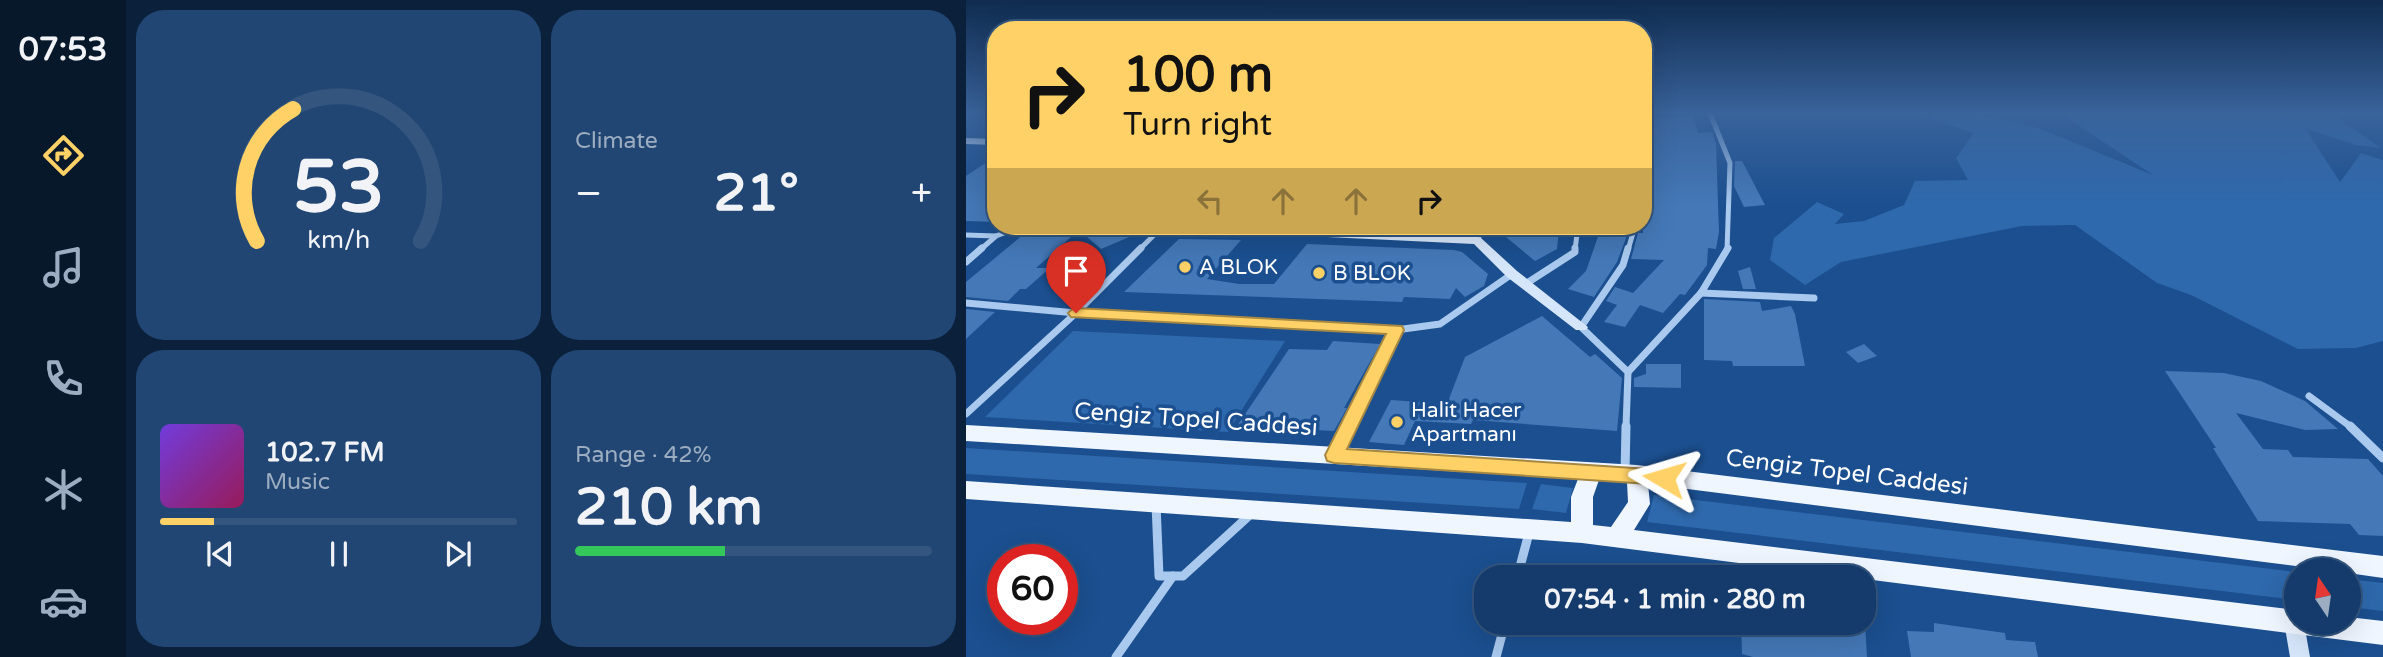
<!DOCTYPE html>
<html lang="en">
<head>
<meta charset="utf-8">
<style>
	:root { --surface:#143b6b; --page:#214673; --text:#f1f3f6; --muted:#9dadc1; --line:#33557e; --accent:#ffd166 }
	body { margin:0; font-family:"Varela Round",sans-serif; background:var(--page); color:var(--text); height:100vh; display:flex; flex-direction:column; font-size:26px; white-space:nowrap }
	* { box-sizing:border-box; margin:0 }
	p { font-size:23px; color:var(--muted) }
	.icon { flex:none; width:38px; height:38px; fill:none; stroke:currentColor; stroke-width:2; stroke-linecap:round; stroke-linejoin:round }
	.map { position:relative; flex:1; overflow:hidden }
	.panel { display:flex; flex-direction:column; gap:10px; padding:10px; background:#0b203b; width:840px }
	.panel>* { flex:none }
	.banner { position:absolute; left:21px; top:21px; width:665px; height:214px; border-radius:28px; box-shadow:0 7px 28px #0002,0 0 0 2px var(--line); background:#ffd166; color:#111; overflow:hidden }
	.needle { width:46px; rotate:347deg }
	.tools { position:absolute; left:1318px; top:558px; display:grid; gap:14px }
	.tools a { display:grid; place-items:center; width:77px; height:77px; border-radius:50%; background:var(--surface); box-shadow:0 7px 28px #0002,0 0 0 2px var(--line); font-size:35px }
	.speed { position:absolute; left:21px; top:544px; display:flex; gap:14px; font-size:35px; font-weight:700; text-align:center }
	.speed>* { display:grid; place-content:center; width:91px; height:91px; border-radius:50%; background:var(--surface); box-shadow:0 7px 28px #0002,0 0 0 2px var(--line); line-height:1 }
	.speed .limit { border:10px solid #d22; background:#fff; color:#111 }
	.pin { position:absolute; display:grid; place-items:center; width:60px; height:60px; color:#fff; margin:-72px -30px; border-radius:50% 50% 50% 0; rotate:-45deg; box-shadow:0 0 7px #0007 }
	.pin .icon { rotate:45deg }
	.me { position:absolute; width:77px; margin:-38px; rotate:277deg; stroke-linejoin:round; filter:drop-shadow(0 0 5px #0008) }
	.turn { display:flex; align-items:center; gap:24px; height:147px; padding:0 21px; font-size:32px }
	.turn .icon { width:91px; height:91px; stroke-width:2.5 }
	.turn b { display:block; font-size:49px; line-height:60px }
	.lanes { display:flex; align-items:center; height:66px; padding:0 21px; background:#0003; justify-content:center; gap:35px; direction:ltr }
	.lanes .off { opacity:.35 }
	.big { font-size:52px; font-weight:800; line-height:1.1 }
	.panel .card { flex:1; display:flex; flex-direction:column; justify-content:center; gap:10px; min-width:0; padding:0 24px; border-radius:28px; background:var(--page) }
	.panel .dial { align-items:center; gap:0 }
	.dial svg { height:182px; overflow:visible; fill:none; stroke:var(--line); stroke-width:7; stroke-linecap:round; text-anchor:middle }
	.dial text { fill:var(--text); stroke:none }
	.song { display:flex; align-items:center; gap:21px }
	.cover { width:84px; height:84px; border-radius:10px; background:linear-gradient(135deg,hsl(260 70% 55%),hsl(330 70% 35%)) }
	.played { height:7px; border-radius:4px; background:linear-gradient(90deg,var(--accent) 15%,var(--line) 15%) }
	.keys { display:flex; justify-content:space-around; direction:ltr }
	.heat { display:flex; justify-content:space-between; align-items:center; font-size:38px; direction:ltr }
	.charge { height:10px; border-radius:5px; background:linear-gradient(90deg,#34c759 42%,var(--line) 0) }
	.panel .tiles { flex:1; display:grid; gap:10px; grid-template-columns:repeat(2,1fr) }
	.trip { position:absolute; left:508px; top:565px; width:402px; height:70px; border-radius:28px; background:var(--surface); box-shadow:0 7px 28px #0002,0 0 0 2px var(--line); font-weight:800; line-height:70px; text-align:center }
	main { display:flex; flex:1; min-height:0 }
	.tab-bar { display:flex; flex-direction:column; width:126px; justify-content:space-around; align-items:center; background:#08182b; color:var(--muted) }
	.tab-bar .icon { width:49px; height:49px }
	.tab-bar .selected { color:var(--accent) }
	.tab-bar b { font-size:32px; color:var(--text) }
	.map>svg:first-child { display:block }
	.green { fill:#2e69ad }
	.building { fill:#4478b7 }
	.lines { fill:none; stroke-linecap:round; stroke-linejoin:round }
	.street-far2 { stroke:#a9c9ee; stroke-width:5 }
	.street-far1 { stroke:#a9c9ee; stroke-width:7 }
	.street { stroke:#a9c9ee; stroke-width:9 }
	.secondary { fill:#d6e6fa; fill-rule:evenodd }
	.primary { fill:#f0f6ff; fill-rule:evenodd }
	.route { fill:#ffd166; stroke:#a68842; stroke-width:2 }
	.poi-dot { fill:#ffd166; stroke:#1b4f8f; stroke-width:2.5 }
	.labels { text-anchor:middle; stroke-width:7; stroke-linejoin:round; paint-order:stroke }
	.poi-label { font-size:21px; fill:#fff; stroke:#1b4f8f; text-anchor:start }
	.near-street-label { font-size:24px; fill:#fff; stroke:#1b4f8f }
</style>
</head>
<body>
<main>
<nav class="tab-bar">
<b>07:53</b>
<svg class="icon selected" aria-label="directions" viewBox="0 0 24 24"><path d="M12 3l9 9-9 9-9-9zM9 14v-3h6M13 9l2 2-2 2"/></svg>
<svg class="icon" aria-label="music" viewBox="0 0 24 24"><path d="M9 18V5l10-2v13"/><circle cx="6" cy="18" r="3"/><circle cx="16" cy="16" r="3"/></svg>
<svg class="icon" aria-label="phone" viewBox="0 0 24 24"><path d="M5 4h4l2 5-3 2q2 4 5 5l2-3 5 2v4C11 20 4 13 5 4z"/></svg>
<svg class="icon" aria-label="climate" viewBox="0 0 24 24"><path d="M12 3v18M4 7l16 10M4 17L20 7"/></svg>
<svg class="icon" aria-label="car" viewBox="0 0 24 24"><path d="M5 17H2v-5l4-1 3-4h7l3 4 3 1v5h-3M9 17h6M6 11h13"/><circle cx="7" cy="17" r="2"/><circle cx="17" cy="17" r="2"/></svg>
</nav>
<section class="panel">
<div class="tiles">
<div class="card dial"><svg viewBox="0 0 100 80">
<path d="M14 69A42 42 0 1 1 86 69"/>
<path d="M14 69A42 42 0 0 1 30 11" stroke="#ffd166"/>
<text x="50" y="56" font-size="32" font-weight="700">53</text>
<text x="50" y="72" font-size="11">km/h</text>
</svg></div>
<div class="card"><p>Climate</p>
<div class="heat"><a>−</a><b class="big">21°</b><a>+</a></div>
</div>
<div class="card">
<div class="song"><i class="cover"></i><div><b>102.7 FM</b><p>Music</p></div></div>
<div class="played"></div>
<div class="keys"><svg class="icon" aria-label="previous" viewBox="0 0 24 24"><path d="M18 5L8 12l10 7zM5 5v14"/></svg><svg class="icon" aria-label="pause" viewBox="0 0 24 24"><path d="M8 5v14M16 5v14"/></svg><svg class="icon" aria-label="next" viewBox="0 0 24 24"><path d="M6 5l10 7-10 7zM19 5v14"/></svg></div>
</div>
<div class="card"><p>Range · 42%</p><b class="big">210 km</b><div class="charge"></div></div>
</div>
</section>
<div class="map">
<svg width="1417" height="657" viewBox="0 0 1417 657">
	<rect width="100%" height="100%" fill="#1b4f8f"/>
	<!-- green -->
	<g class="green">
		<polygon points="948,113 997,113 1067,126 1187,175 1094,113 1365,113 1415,148 1390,145 1339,128 1374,182 1395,153 1417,160 1417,341 1390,348 1332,349 1225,295 1191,283 1109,225 1056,226 875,262 839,285 804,260 808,238 851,202 878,214 869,224 898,221 938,205 949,181 1002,180 990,158 1008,133"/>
		<polygon points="107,331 319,341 262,432 19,417"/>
		<polygon points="0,448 561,483 553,509 0,474"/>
		<polygon points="575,484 607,488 600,513 566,509"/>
		<polygon points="688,495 1330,572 1330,600 681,522"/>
		<polygon points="1382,579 1417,583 1417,611 1383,607"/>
	</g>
	<!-- building -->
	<g class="building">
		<polygon points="727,116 732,133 746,132 750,144 753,232 750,249 742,248 741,265 719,295 714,294 697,313 674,305 659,327 638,322 651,305 640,301 649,287 667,293 698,260 665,259 672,233 677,233 677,176 681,160 677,145 677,119"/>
		<polygon points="30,156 30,222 0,221 0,176"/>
		<polygon points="769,161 776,161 799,205 778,207 768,186"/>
		<polygon points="107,226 189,226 135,249 113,230 70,268 84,268 60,289 54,289 42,301 0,297 0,282 64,229 111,229"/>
		<polygon points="544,226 590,226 590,229 593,229 591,249 569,261 540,237"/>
		<polygon points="634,231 662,233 651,262 628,297 602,289 620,271"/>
		<polygon points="213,239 275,240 241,279 273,284 308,284 341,244 488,250 496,252 522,274 518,286 499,297 490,288 484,299 438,297 436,302 158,292"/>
		<polygon points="784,267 790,289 777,289 772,271"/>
		<polygon points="738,299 794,302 796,311 825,306 829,314 839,366 767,366 766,361 738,360"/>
		<polygon points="0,309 29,312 0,339"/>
		<polygon points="576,316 624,357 629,354 656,378 651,431 507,420 505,424 449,421 438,445 403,442 425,400 481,404 499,357"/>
		<polygon points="367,341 414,344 378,408 381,408 368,431 271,426 323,349 361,350"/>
		<polygon points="898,344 911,356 892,363 880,352"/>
		<polygon points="680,364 715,364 715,388 668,387 668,378 680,374"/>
		<polygon points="1199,371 1258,373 1295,381 1339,401 1372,429 1339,430 1270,413 1297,449 1322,450 1327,457 1402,459 1417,476 1417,536 1393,535 1384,524 1292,521 1247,448 1250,448"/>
		<polygon points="775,623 899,623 901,657 787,657 776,654"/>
		<polygon points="968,623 1039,633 1040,640 1069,642 1072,657 945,657 941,631 968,632"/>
	</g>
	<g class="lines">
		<!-- street-far2 -->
		<g class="street-far2">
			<polyline points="744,113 764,163 761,250"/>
			<polyline points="0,235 30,236 57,226"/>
			<polyline points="511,241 518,226"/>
			<polyline points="14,250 30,236"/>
			<polyline points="173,250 197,226"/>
			<polyline points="609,250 612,226"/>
			<polyline points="662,250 669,226"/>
		</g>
		<!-- street-far1 -->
		<g class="street-far1">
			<polyline points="0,262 16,248"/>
			<polyline points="561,283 609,252 609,248"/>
			<polyline points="735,293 848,298"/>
			<polyline points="0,303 110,313 430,330 474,324 546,274"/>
			<polyline points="662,372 735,293 762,248"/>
			<polyline points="1343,396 1385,427"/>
			<polyline points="0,414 110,313 175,248"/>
			<polyline points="382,427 430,330"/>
			<polyline points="660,427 662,372 615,327 657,265 662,248"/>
		</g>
		<!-- street -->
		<g class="street">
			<polyline points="1384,426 1417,458"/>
			<polyline points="368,455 383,426"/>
			<polyline points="659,473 660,426"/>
			<polyline points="190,504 193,576 217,576 286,513"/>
			<polyline points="551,578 563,533"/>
			<polyline points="150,657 207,576"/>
			<polyline points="530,657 539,623"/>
		</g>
		<!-- secondary -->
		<g class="secondary">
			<polygon points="0,138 30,139 30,145 0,144"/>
			<polygon points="209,226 281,226 511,237 515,238 551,271 622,327 620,330 610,330 541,277 508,244 215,230"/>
			<polygon points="1328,612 1330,613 1330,623 1338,623 1344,657 1324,657 1318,622 1321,615"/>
		</g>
		<!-- primary -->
		<path class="primary" d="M0,425L671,465L1417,556V578L1382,573V570H1361L682,484L684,504L668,530L1330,610V623H1382V617L1417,621V645L616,543L0,499V481L605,522V497L612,479L0,441ZM633,480L661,482L662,502L645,527L627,525V497Z"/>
	</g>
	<!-- sky -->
	<linearGradient id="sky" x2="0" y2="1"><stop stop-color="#0f2b4f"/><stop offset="0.55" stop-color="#39639b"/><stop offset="1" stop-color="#39639b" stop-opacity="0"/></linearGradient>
	<rect width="1417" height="205" fill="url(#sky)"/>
	<!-- route -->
	<polygon class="route" points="110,308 436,326 438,330 381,449 698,470 705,472 708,478 705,483 698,485 368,463 361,461 359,455 420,334 105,317 102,313 105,310"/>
	<!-- markers -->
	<g class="poi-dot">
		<circle cx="219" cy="267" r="7"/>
		<circle cx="353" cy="273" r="7"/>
		<circle cx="431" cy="422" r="7"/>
	</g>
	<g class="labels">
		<!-- poi labels -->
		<g class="poi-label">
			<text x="233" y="274">A BLOK</text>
			<text x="367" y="280">B BLOK</text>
			<text x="445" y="417">Halit Hacer<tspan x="445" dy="24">Apartmanı</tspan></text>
		</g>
		<!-- near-street labels -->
		<g class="near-street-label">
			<text transform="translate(230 419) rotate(4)" y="8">Cengiz Topel Caddesi</text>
			<text transform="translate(881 472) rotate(7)" y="8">Cengiz Topel Caddesi</text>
		</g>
	</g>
</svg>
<div class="tools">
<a><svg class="needle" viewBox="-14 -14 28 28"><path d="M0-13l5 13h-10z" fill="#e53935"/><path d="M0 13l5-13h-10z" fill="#9dadc1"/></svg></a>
</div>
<div class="speed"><div class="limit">60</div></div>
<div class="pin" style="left:110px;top:313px;background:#d93025"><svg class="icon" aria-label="arrive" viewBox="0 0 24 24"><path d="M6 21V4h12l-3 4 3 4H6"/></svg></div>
<svg class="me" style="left:698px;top:478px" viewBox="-20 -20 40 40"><path d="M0-17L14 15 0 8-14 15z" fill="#ffd166" stroke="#fff" stroke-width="4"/></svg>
<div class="trip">07:54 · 1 min · 280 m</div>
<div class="banner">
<div class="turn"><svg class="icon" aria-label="right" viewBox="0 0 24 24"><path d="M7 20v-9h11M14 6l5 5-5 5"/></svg><div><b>100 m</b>Turn right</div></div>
<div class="lanes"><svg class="icon off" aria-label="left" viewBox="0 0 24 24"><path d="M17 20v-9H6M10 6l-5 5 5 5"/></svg><svg class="icon off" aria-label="ahead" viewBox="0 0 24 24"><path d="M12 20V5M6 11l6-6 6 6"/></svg><svg class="icon off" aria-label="ahead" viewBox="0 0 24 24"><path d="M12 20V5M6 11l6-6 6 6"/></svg><svg class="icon" aria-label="right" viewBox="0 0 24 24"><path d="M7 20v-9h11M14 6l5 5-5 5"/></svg></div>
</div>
</div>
</main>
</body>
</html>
